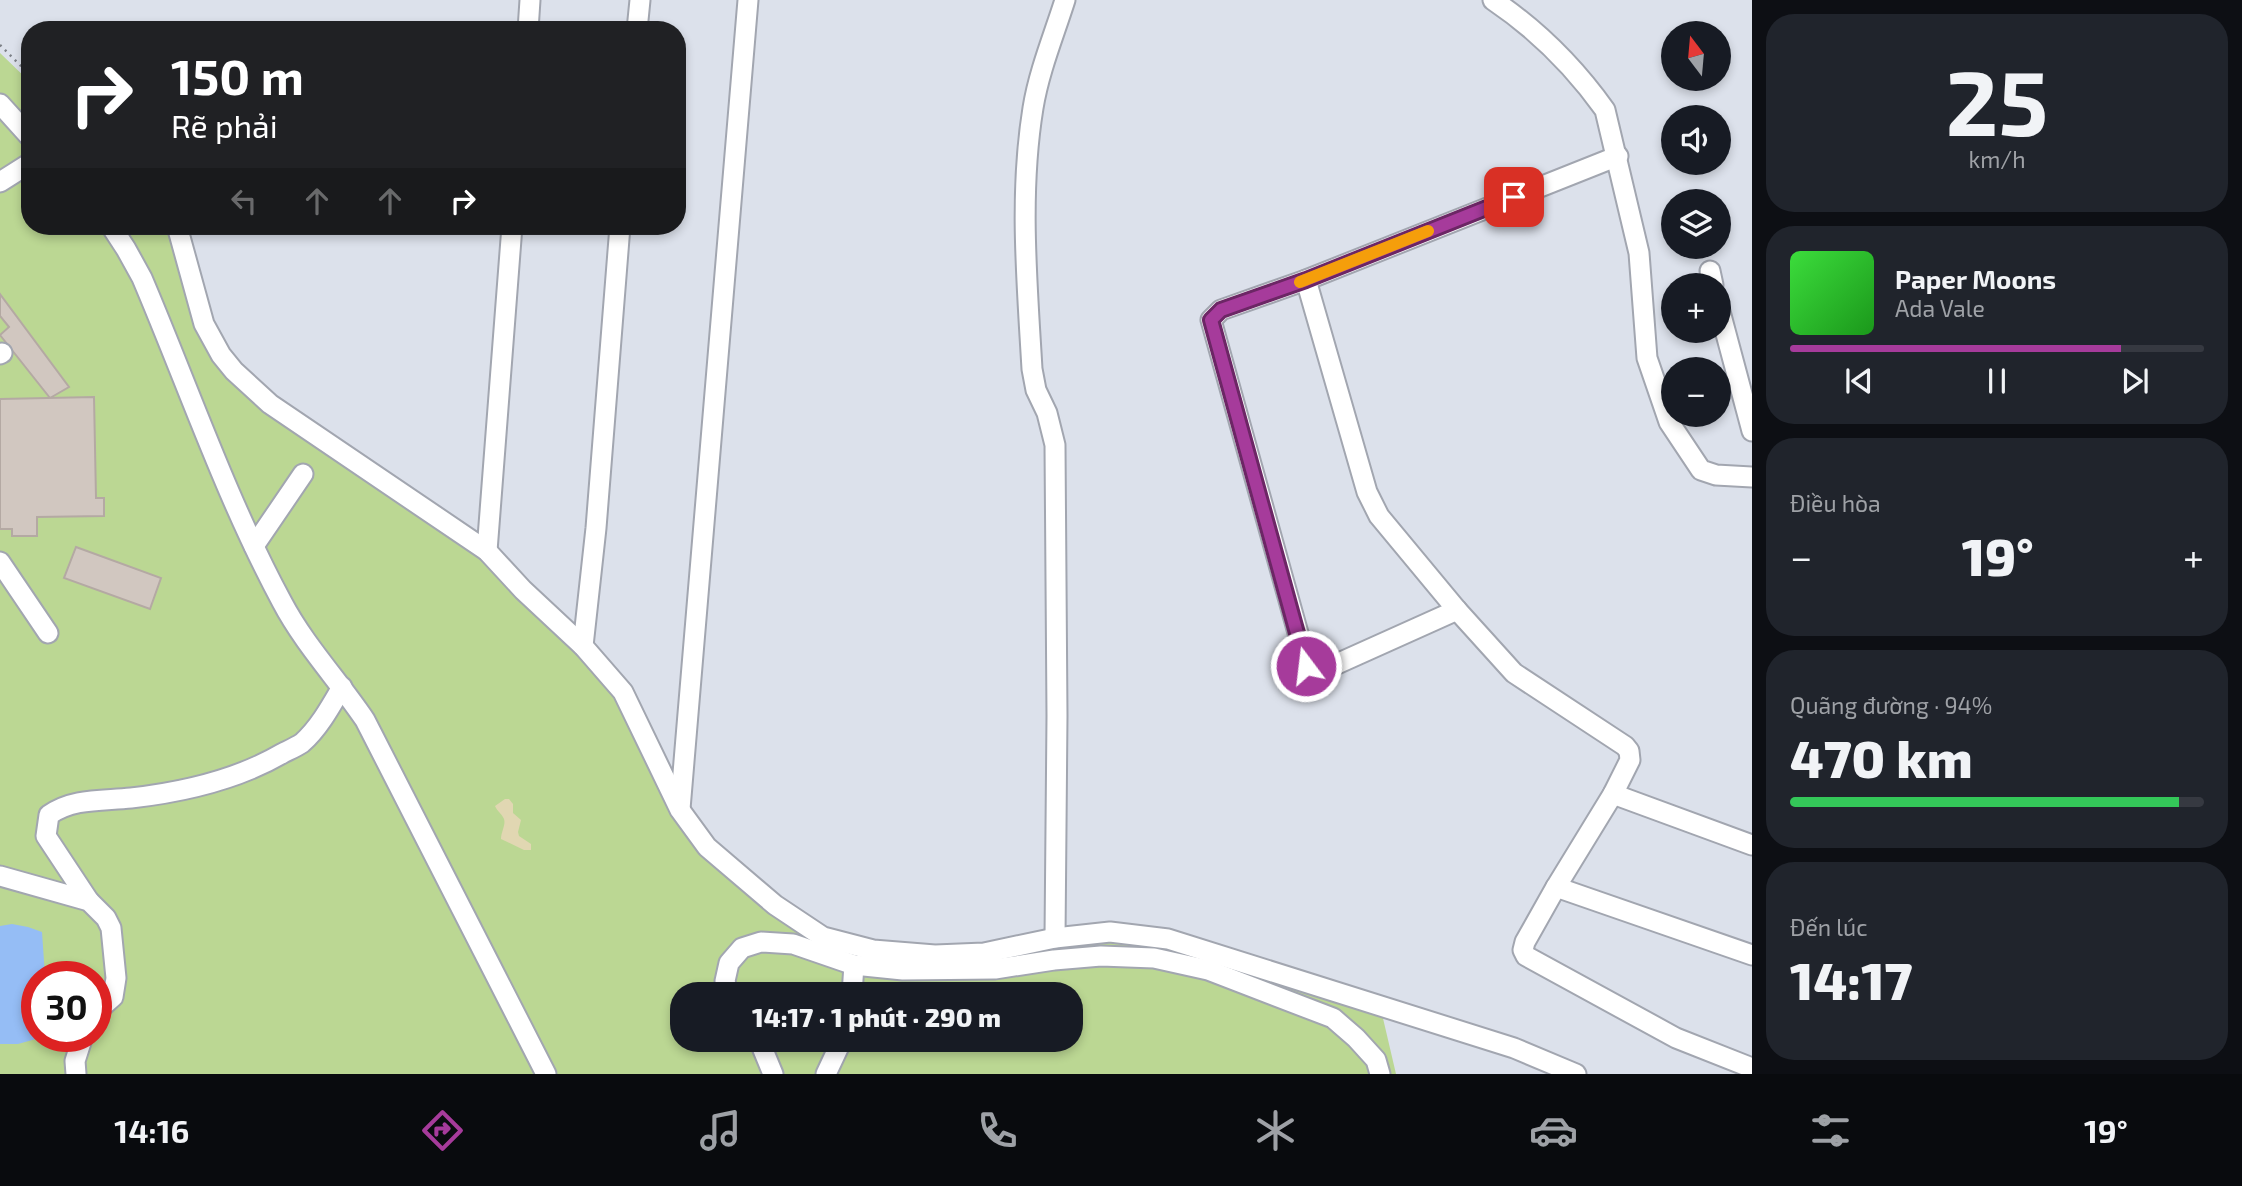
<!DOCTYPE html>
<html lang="vi">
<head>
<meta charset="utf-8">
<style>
	:root { --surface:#171b24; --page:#20242c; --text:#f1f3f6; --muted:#9ea1a6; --line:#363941; --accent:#a63b9b }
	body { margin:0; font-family:"Exo 2",sans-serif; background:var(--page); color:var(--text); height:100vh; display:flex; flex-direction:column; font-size:26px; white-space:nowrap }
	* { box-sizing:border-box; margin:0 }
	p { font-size:23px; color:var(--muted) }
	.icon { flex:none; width:38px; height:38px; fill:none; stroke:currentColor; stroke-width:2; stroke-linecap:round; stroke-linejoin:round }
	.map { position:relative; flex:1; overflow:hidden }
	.drawer { display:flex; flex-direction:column; gap:14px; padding:14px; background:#0d0f14; width:490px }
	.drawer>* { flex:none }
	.hud { position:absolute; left:21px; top:21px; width:665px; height:214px; border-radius:28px; box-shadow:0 4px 10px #0003; background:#202124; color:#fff; overflow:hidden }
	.needle { width:46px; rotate:344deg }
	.controls { position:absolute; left:1661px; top:21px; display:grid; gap:14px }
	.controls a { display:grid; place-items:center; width:70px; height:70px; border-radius:50%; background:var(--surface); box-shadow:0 4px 10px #0003; font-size:35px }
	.speed { position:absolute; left:21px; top:961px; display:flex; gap:14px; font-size:35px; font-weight:700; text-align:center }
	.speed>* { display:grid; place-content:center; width:91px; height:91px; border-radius:50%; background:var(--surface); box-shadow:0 4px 10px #0003; line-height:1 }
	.speed .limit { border:10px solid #d22; background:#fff; color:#111 }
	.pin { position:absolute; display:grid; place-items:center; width:60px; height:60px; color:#fff; margin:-30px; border-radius:14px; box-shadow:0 4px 10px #0006 }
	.me { position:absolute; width:77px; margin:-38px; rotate:345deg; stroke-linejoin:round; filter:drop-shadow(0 0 5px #0008) }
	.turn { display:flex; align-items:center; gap:24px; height:147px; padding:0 35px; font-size:32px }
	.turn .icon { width:91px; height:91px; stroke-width:2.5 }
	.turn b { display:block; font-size:49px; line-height:60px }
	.lanes { display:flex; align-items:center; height:66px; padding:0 35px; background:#0003; justify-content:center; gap:35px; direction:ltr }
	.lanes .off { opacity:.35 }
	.big { font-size:52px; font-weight:800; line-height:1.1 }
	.drawer .widget { flex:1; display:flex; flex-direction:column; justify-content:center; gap:10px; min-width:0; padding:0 24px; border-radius:28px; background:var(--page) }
	.drawer .dial { align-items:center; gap:0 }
	.dial b { font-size:91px; line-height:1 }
	.song { display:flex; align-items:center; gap:21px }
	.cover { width:84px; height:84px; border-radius:10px; background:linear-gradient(135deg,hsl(120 70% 55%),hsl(120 70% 35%)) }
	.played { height:7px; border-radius:4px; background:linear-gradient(90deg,var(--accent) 80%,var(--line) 80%) }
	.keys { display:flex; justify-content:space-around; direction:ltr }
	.heat { display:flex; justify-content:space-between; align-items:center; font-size:38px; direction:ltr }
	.charge { height:10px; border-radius:5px; background:linear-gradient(90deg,#34c759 94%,var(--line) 0) }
	.trip { position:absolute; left:670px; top:982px; width:413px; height:70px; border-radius:28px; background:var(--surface); box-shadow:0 4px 10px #0003; font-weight:800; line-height:70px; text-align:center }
	.tab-bar { display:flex; height:112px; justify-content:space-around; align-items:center; background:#090b0e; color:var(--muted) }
	.tab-bar .icon { width:49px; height:49px }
	.tab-bar .on { color:var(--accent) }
	.tab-bar b { font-size:32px; color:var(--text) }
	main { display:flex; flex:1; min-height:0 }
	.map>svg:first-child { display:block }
	.green { fill:#bbd793; fill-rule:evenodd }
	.sand { fill:#e1d7b2 }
	.water { fill:#95bdf5 }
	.building { fill:#d1c7c0; stroke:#b4a9a3; stroke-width:2 }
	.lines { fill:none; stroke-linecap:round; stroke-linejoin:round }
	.minor-casing { stroke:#a2a6b0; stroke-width:23 }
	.path { stroke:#7d8188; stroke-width:2.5; stroke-dasharray:2 5; stroke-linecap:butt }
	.minor { stroke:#fff; stroke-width:19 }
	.route-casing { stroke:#6c2665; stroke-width:18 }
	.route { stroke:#a63b9b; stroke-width:12 }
	.slow { stroke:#f59e0b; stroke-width:12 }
</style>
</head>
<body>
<main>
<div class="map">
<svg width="1752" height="1074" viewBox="0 0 1752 1074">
	<rect width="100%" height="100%" fill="#dce1eb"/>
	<!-- green -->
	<path class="green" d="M0,53L30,82V226H172L216,357L483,555L618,694L654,770L772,910L872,956L1110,938L1167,945L1382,1014L1396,1074H0ZM37,976H96V1036H37ZM682,994H1071V1040H682Z"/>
	<!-- sand -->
	<path class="sand" d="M505,799H509L513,804V813L521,820L518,832L519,836L531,844V850H524L501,839C501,832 506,825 504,819C502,814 497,811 495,806Z"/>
	<!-- water -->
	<polygon class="water" points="12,924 28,927 42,932 45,976 37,976 37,1036 43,1037 18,1044 0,1044 0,926"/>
	<!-- building -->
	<g class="building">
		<polygon points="0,294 69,387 50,398 0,335 9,327 0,316"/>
		<polygon points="94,397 96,498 104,498 104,516 37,517 37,536 12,536 12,529 0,529 0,399"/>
		<polygon points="76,547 161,578 150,609 64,578"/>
	</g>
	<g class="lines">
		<!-- minor casing -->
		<g class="minor-casing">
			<g id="minor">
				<path d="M1493,0C1536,29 1575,68 1605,110L1639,253L1647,358L1669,422L1701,470L1716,475L1752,477"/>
				<polyline points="528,30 530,0"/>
				<polyline points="637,30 640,0"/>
				<polyline points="0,104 30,137"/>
				<polyline points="0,182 30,163"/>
				<path d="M111,226L126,249L142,278C188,386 226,498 282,602C304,644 338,680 365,720L546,1074"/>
				<polyline points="177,226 204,324 221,355 234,371 270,404 487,551 523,590 583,646 623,692 680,810 707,847 775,905 823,937 873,950 935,955 984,953 1055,938 1110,932 1168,939 1514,1048 1576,1074"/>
				<polyline points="1710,271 1713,285"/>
				<polyline points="1306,280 1367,492 1379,516 1457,610 1514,673 1625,746 1629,751 1630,760 1613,794 1556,887 1525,942 1523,950 1526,956 1676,1038 1752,1068"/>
				<polyline points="1718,304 1752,431"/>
				<polyline points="0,354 2,353"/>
				<polyline points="254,546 303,474"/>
				<polyline points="487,551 512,226"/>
				<polyline points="0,562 48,633"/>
				<polyline points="1457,610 1319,672 1310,672 1308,669 1211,320 1221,310 1306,280 1618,156"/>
				<polyline points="583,646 596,528 620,226"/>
				<polyline points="1613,794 1752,845"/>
				<polyline points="680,809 748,0"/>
				<polyline points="0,876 89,901 106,918 111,928 116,978 113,997 96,1012"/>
				<polyline points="1556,887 1752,955"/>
				<path d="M89,901L46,836L49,815C73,798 102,801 131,798C184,792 237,780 283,753C289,750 296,747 302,743C319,728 331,706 342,687"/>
				<path d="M1055,938L1057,716L1055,445L1047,413L1036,390L1032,369C1027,282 1019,194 1033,108C1039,71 1054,35 1065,0"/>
				<polyline points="728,994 725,981 729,963 742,948 761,942 793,944 854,965 903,970 995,969 1054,960 1101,956 1154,958 1208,970 1333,1018 1356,1038 1376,1060 1380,1074"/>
				<polyline points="852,994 854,965"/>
				<polyline points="759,1040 773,1074"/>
				<polyline points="76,1074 75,1061 83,1036"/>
				<polyline points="826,1074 842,1040"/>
			</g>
		</g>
		<!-- path -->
		<polyline class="path" points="0,45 30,75"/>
		<!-- minor -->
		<use href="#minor" class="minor"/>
	</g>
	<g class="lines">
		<!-- route casing -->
		<g class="route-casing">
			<polyline id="route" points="1306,666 1211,320 1221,310 1306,280 1514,197"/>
		</g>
		<!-- route -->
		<use href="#route" class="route"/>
		<!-- slow -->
		<polyline class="slow" points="1300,282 1428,231"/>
	</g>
</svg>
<div class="controls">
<a><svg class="needle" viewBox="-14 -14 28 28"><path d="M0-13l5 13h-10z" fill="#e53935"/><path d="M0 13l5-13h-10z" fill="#9ea1a6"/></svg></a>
<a><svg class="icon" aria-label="sound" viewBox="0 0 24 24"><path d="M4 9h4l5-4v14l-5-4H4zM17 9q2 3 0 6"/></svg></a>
<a><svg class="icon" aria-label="layers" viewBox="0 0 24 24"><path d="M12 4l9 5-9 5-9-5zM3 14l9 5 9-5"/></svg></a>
<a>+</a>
<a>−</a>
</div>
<div class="speed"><div class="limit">30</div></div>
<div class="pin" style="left:1514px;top:197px;background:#d93025"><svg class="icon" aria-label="arrive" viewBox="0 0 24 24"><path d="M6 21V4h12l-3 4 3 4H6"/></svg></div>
<svg class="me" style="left:1306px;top:666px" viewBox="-20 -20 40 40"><circle r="17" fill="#a63b9b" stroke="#fff" stroke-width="3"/><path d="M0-11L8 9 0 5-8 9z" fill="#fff"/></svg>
<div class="trip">14:17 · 1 phút · 290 m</div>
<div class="hud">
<div class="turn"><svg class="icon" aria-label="right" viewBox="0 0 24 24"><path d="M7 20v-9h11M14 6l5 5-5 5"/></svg><div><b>150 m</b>Rẽ phải</div></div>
<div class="lanes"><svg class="icon off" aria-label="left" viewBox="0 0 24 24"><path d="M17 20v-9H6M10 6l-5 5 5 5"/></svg><svg class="icon off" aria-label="ahead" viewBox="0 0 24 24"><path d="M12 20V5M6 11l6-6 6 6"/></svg><svg class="icon off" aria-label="ahead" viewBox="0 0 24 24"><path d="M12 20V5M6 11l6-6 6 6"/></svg><svg class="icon" aria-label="right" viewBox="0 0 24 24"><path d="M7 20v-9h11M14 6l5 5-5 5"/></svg></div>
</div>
</div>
<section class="drawer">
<div class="widget dial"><b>25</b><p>km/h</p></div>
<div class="widget">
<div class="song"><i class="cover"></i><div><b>Paper Moons</b><p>Ada Vale</p></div></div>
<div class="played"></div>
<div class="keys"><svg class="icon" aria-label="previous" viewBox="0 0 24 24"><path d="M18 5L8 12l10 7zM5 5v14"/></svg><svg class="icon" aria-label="pause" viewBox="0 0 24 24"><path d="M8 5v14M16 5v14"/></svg><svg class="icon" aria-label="next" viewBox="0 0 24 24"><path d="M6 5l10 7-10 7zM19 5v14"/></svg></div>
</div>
<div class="widget"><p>Điều hòa</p>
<div class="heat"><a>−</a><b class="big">19°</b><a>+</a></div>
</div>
<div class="widget"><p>Quãng đường · 94%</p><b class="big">470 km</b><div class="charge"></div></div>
<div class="widget"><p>Đến lúc</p><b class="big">14:17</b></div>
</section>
</main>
<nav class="tab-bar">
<b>14:16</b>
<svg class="icon on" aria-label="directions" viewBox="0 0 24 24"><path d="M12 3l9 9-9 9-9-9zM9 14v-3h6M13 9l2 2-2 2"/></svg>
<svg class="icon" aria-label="music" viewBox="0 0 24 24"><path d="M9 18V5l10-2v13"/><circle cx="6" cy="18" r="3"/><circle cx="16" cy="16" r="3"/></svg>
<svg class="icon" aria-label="phone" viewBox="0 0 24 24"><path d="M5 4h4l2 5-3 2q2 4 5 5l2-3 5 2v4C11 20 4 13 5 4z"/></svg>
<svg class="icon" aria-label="climate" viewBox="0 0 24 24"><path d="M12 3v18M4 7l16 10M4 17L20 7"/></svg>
<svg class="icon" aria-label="car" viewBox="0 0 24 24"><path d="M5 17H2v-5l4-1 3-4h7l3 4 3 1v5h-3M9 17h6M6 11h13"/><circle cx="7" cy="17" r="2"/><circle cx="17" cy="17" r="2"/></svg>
<svg class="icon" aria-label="filters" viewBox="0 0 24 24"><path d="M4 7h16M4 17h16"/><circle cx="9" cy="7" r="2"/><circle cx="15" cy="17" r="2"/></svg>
<b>19°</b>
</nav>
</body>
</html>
